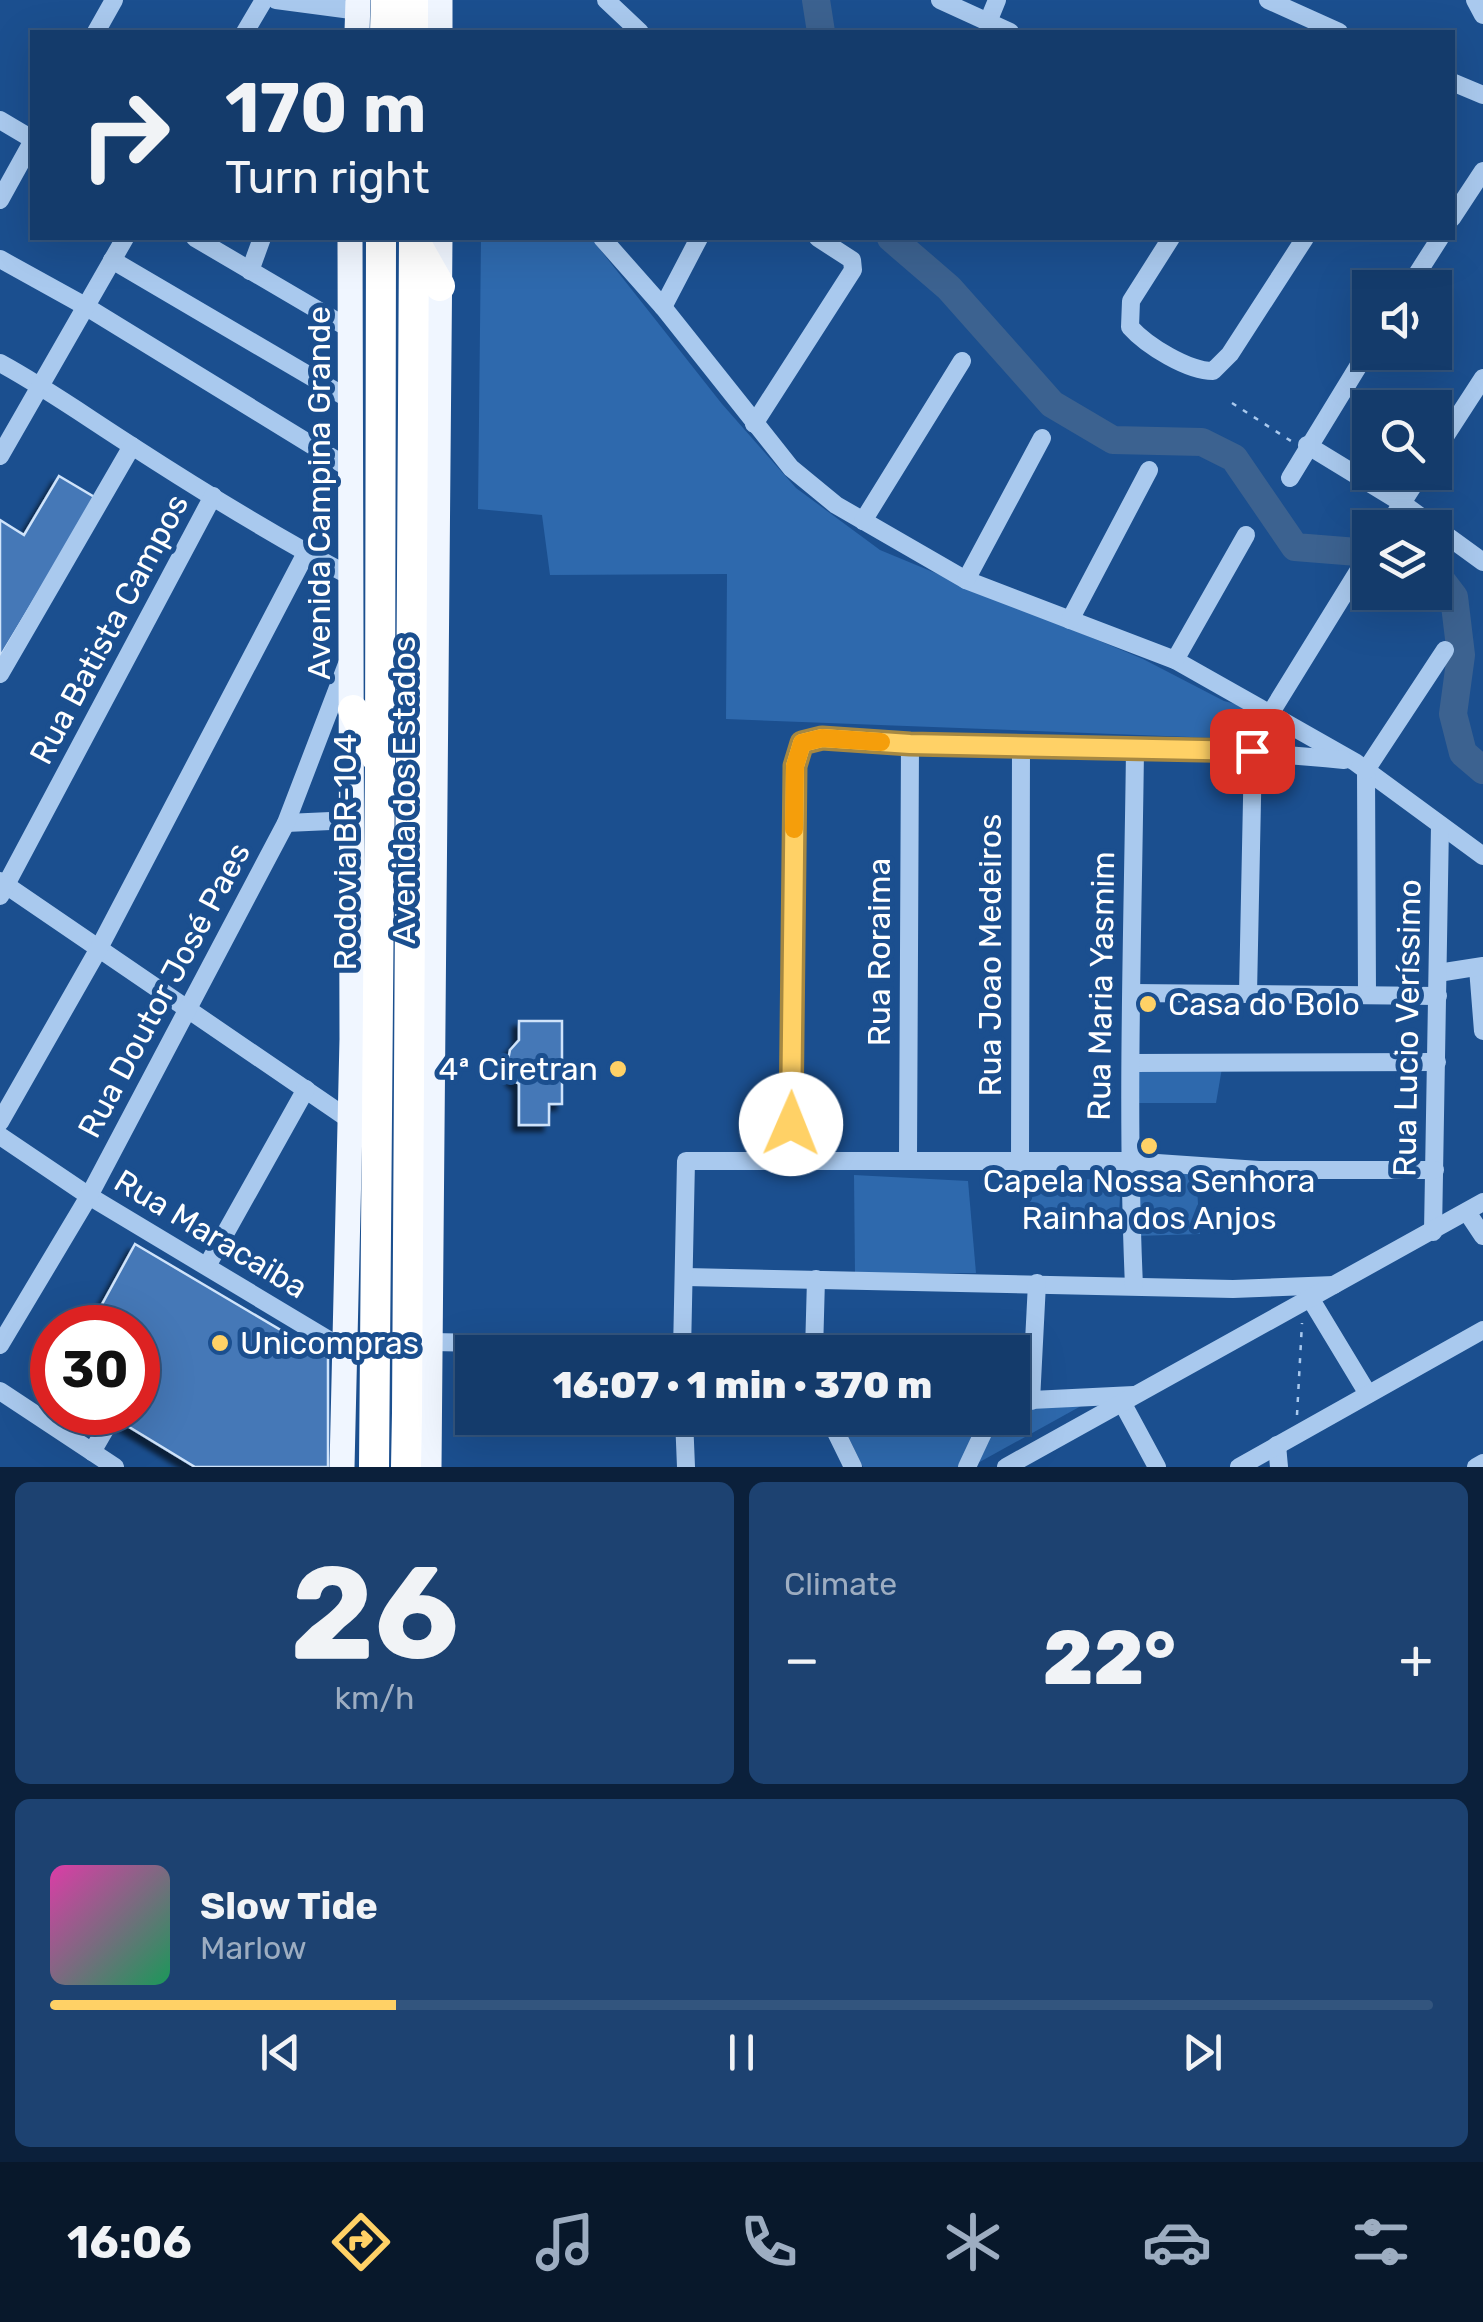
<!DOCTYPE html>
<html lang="en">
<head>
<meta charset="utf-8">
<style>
	:root { --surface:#143b6b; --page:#1d4271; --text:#f1f3f6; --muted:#9dadc1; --line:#33557e; --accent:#ffd166 }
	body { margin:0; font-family:Rubik,sans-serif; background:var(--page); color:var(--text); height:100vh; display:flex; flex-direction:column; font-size:38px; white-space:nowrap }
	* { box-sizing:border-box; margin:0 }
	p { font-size:32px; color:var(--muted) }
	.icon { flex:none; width:55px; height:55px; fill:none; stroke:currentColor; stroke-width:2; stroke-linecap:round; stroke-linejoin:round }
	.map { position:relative; height:1467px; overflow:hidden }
	.sheet { display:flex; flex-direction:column; gap:15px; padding:15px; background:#0b203b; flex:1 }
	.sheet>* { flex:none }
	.banner { position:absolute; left:30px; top:30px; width:1425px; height:210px; border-radius:0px; box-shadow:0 10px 40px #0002,0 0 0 2px var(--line); background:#143b6b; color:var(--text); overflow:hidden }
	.controls { position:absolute; left:1352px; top:270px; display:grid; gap:20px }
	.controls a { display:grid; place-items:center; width:100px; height:100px; border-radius:0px; background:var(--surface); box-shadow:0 10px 40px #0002,0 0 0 2px var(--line); font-size:50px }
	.speed { position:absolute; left:30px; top:1305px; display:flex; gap:20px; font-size:50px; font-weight:700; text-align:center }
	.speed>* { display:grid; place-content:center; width:130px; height:130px; border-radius:50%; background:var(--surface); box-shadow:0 10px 40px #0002,0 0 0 2px var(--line); line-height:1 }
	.speed .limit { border:15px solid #d22; background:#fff; color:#111 }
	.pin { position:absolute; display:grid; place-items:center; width:85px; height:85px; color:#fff; margin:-42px; border-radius:20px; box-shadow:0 5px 15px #0006 }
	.me { position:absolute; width:110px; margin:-55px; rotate:1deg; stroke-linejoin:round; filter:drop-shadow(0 0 8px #0008) }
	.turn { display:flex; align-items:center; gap:35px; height:210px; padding:0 30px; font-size:45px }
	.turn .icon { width:130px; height:130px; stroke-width:2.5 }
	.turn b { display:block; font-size:70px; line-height:85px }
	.big { font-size:75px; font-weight:800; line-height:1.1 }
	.sheet .widget { flex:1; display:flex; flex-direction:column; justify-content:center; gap:15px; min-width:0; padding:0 35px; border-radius:15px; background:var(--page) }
	.sheet .dial { align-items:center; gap:0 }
	.dial b { font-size:130px; line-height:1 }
	.song { display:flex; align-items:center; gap:30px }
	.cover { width:120px; height:120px; border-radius:15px; background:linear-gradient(135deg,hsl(320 70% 55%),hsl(150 70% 35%)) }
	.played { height:10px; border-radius:5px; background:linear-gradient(90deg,var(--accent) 25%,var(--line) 25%) }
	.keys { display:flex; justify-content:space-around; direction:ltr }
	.heat { display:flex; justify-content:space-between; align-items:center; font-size:55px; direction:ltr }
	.sheet .tiles { flex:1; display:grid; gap:15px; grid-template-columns:1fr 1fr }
	.widget:last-child { grid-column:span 2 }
	.trip { position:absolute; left:455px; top:1335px; width:575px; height:100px; border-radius:0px; background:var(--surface); box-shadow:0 10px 40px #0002,0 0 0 2px var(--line); font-weight:800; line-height:100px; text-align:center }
	.tabs { display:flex; height:160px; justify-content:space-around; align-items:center; background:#08182b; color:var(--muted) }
	.tabs .icon { width:70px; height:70px }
	.tabs .selected { color:var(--accent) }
	.tabs b { font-size:45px; color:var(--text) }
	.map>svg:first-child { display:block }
	.green { fill:#2e69ad }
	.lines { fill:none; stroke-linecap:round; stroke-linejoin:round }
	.river { stroke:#3c6290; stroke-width:28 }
	.building { fill:#4478b7; stroke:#cfe3fa; stroke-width:2.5; filter:url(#shadow) }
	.path { stroke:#a9c9ee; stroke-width:2.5; stroke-dasharray:5 8; stroke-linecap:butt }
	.minor { stroke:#a9c9ee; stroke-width:18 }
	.major { stroke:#f0f6ff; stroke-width:25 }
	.highway { stroke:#fff; stroke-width:30 }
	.highway-bridge { stroke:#fff; stroke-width:30 }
	.route-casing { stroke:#a68842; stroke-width:25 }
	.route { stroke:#ffd166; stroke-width:18 }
	.slow { stroke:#f59e0b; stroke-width:18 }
	.poi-dot { fill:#ffd166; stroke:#1b4f8f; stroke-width:4 }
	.labels { text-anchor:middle; stroke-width:10; stroke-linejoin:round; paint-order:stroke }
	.street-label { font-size:32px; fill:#fff; stroke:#1b4f8f }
	.poi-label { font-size:32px; fill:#fff; stroke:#1b4f8f; text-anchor:start }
</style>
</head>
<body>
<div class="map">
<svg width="1483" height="1467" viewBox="0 0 1483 1467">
	<defs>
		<filter id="shadow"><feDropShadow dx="-6" dy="6" stdDeviation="2.5" flood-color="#0009"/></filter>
	</defs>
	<rect width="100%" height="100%" fill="#1b4f8f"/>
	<!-- green -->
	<g class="green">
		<polygon points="481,238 591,238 722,404 796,488 880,550 1143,659 1224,701 1252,708 1242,739 726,719 727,574 550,575 542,515 478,509"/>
		<polygon points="1137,1068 1222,1068 1216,1103 1136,1103"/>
		<polygon points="1135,1168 1196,1174 1200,1234 1136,1236"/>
		<polygon points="854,1175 968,1181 976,1273 855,1273"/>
		<polygon points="1029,1178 1121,1180 1119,1213 1029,1216"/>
		<polygon points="1081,1406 976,1464 999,1418 1012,1418 1013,1409"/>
		<polygon points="839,1418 981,1418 958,1467 863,1467"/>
	</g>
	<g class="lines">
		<!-- river -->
		<g class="river">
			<polyline points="816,0 821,32"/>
			<polyline points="891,238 949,288 1052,404 1113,440 1202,442 1234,458 1295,547 1370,553"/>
			<polyline points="1435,572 1454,597 1461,655 1453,714 1463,753 1483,770"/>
		</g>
	</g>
	<!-- building -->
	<g class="building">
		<polygon points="59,476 96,498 0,657 0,520 24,535"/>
		<polygon points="519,1021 562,1021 562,1104 549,1104 549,1125 519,1125 519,1084 513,1080 508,1060 510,1050 519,1040"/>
		<polygon points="135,1244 328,1358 328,1467 195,1467 121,1422 126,1412 138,1412 138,1392 148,1374 138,1368 138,1328 89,1328"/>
	</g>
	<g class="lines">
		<!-- path -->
		<g class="path">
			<polyline points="1232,403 1291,441"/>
			<polyline points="1297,1415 1302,1323"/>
		</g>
		<!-- minor -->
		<g class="minor">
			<polyline points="276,0 359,11"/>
			<polyline points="606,0 640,32"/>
			<polyline points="940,0 1010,32"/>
			<polyline points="1268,0 1339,32"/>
			<polyline points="1475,0 1483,15"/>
			<polyline points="988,22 997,0"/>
			<polyline points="96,32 114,0"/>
			<polyline points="245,32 264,0"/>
			<polyline points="1452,82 1483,95"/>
			<polyline points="0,120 32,139"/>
			<polyline points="0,200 32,142"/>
			<polyline points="1452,218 1483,171"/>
			<polyline points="195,238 350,329"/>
			<polyline points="602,238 663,307 791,468 836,505 966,580 1175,660 1355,762 1483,856"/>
			<path d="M1171,238L1131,301L1130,327C1147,346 1188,371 1213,371L1230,354L1305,238"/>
			<polyline points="0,259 85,306 349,468"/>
			<polyline points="112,260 349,399"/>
			<polyline points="250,271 262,238"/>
			<polyline points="1408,288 1440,238"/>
			<polyline points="663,307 699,238"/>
			<path d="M0,363C46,388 88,418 132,446C203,492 276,537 352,577"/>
			<polyline points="754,424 853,270 852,260 818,238"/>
			<polyline points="1307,445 1402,503 1483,562"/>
			<polyline points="1435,452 1483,378"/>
			<polyline points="0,456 125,238"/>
			<polyline points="1290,478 1370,347"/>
			<polyline points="863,521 962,361"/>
			<polyline points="1386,528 1422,472"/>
			<polyline points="966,580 1042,438"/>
			<polyline points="1070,620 1149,470"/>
			<polyline points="1175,660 1246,535"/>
			<polyline points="0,674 132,446"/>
			<polyline points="1366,770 1367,995"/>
			<polyline points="1366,770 1445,650"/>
			<polyline points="286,823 353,820"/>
			<polyline points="0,881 350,1120"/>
			<polyline points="0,896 213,496"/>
			<polyline points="1478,968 1483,1031"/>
			<polyline points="1438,973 1483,966"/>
			<polyline points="1132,993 1438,996"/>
			<polyline points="1248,994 1253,751 1270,714 1370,552"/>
			<polyline points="1132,1063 1437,1062"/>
			<polyline points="0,1122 98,950 306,553"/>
			<polyline points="0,1136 89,1196 342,1348"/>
			<polyline points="908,1160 910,744"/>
			<path d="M791,1162L795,766L801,743C845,732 894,744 938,745C1074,747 1209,747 1344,760"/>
			<polyline points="1020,1164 1021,746"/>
			<polyline points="1467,1212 1483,1236"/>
			<polyline points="1433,1232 1440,825"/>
			<polyline points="207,1266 306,1089"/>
			<polyline points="686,1277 1233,1289 1334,1285"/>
			<path d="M1134,1286C1126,1107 1133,927 1135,748"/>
			<polyline points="1310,1298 1368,1394"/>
			<polyline points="432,1342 682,1347"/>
			<polyline points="0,1345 89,1196 286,823 347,664"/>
			<polyline points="682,1352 686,1161 1128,1161 1259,1170 1435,1170"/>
			<polyline points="814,1352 816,1279"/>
			<polyline points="0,1391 115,1467"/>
			<polyline points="1012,1401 1134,1395"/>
			<polyline points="1031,1401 1037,1283"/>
			<polyline points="1123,1404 1157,1467"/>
			<polyline points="684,1418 686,1467"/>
			<polyline points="829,1418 853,1467"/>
			<polyline points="1277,1445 1279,1467"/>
			<polyline points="92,1452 115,1412"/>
			<polyline points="967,1467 990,1418"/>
			<polyline points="1006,1467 1483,1202"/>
			<polyline points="1239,1467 1483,1330"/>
			<polyline points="1476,1467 1483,1463"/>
		</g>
		<!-- major -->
		<g class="major">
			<polyline points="440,0 440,32"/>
			<polyline points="357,32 358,0"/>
			<polyline points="342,1467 352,1039 350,238"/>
			<polyline points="429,1467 440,238"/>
		</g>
		<!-- highway -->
		<g class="highway">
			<polyline points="413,0 413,32"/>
			<polyline points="385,32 386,0"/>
			<polyline points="414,240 440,286"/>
			<polyline points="353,710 376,757"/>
			<polyline points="407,1413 414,238"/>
			<polyline points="374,1467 380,765 381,238"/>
		</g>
		<!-- highway-bridge -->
		<polyline class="highway-bridge" points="406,1467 407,1413"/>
	</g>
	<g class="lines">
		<!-- route casing -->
		<g class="route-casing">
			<polyline id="route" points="791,1124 795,766 802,743 822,738 910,744 1252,751"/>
		</g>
		<!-- route -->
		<use href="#route" class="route"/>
		<!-- slow -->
		<polyline class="slow" points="794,829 795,766 802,743 822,738 881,742"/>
	</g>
	<!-- markers -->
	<g class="poi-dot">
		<circle cx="1148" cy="1004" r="10"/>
		<circle cx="618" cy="1069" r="10"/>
		<circle cx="1149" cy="1146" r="10"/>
		<circle cx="220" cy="1343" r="10"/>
	</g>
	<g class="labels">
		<!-- street labels -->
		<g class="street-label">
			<text transform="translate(319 493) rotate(-90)" y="11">Avenida Campina Grande</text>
			<text transform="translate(109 629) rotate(-62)" y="11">Rua Batista Campos</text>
			<text transform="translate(404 790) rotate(-90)" y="11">Avenida dos Estados</text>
			<text transform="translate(345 852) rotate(-90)" y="11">Rodovia BR-104</text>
			<text transform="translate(879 952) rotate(-90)" y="11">Rua Roraima</text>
			<text transform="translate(990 955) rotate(-90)" y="11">Rua Joao Medeiros</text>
			<text transform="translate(1101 986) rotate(-89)" y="11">Rua Maria Yasmim</text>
			<text transform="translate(164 990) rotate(-62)" y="11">Rua Doutor José Paes</text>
			<text transform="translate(1407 1028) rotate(-89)" y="11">Rua Lucio Veríssimo</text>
			<text transform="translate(211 1234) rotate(31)" y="11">Rua Maracaiba</text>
		</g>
		<!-- poi labels -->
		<g class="poi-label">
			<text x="1168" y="1015">Casa do Bolo</text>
			<text x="598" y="1080" text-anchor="end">4ª Ciretran</text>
			<text x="1149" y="1192" text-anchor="middle">Capela Nossa Senhora<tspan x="1149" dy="37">Rainha dos Anjos</tspan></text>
			<text x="240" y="1354">Unicompras</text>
		</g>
	</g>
</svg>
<div class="controls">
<a><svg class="icon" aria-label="sound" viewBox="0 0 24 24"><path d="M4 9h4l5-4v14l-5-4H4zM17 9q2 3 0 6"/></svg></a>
<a><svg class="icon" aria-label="search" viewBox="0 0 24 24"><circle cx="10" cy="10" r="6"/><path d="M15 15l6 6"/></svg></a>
<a><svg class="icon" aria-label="layers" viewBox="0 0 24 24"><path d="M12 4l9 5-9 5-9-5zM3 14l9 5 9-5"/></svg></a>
</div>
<div class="speed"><div class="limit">30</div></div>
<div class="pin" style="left:1252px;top:751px;background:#d93025"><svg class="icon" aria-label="arrive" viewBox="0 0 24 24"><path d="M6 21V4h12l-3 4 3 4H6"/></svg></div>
<svg class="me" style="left:791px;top:1124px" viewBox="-20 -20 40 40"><circle r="19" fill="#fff"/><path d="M0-13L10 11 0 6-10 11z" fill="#ffd166"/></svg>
<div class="trip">16:07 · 1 min · 370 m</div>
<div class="banner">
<div class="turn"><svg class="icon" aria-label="right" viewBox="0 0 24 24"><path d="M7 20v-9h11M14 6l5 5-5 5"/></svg><div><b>170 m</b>Turn right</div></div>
</div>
</div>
<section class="sheet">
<div class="tiles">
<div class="widget dial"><b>26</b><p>km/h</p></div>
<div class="widget"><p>Climate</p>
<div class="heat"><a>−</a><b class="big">22°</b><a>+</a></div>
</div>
<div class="widget">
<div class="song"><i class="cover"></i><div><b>Slow Tide</b><p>Marlow</p></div></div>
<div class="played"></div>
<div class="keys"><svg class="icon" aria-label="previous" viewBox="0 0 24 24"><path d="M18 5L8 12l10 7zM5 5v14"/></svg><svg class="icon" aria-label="pause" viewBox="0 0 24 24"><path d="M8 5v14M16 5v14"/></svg><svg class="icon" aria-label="next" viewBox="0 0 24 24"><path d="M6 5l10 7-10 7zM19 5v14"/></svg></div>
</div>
</div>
</section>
<nav class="tabs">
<b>16:06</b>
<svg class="icon selected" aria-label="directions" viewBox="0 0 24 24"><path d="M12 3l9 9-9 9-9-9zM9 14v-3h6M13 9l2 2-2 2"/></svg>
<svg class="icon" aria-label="music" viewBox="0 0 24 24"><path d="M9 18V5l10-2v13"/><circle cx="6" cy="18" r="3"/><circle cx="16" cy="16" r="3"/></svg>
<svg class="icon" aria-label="phone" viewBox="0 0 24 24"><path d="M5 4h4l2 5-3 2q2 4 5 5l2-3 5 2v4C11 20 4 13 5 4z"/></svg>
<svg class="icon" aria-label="climate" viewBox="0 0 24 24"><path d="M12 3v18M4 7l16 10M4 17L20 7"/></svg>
<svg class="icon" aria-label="car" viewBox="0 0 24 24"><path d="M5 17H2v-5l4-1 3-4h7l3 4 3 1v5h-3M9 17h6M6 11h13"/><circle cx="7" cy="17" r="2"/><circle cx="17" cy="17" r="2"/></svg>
<svg class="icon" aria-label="filters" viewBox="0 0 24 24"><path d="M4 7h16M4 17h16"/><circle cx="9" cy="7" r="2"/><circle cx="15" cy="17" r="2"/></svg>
</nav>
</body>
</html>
